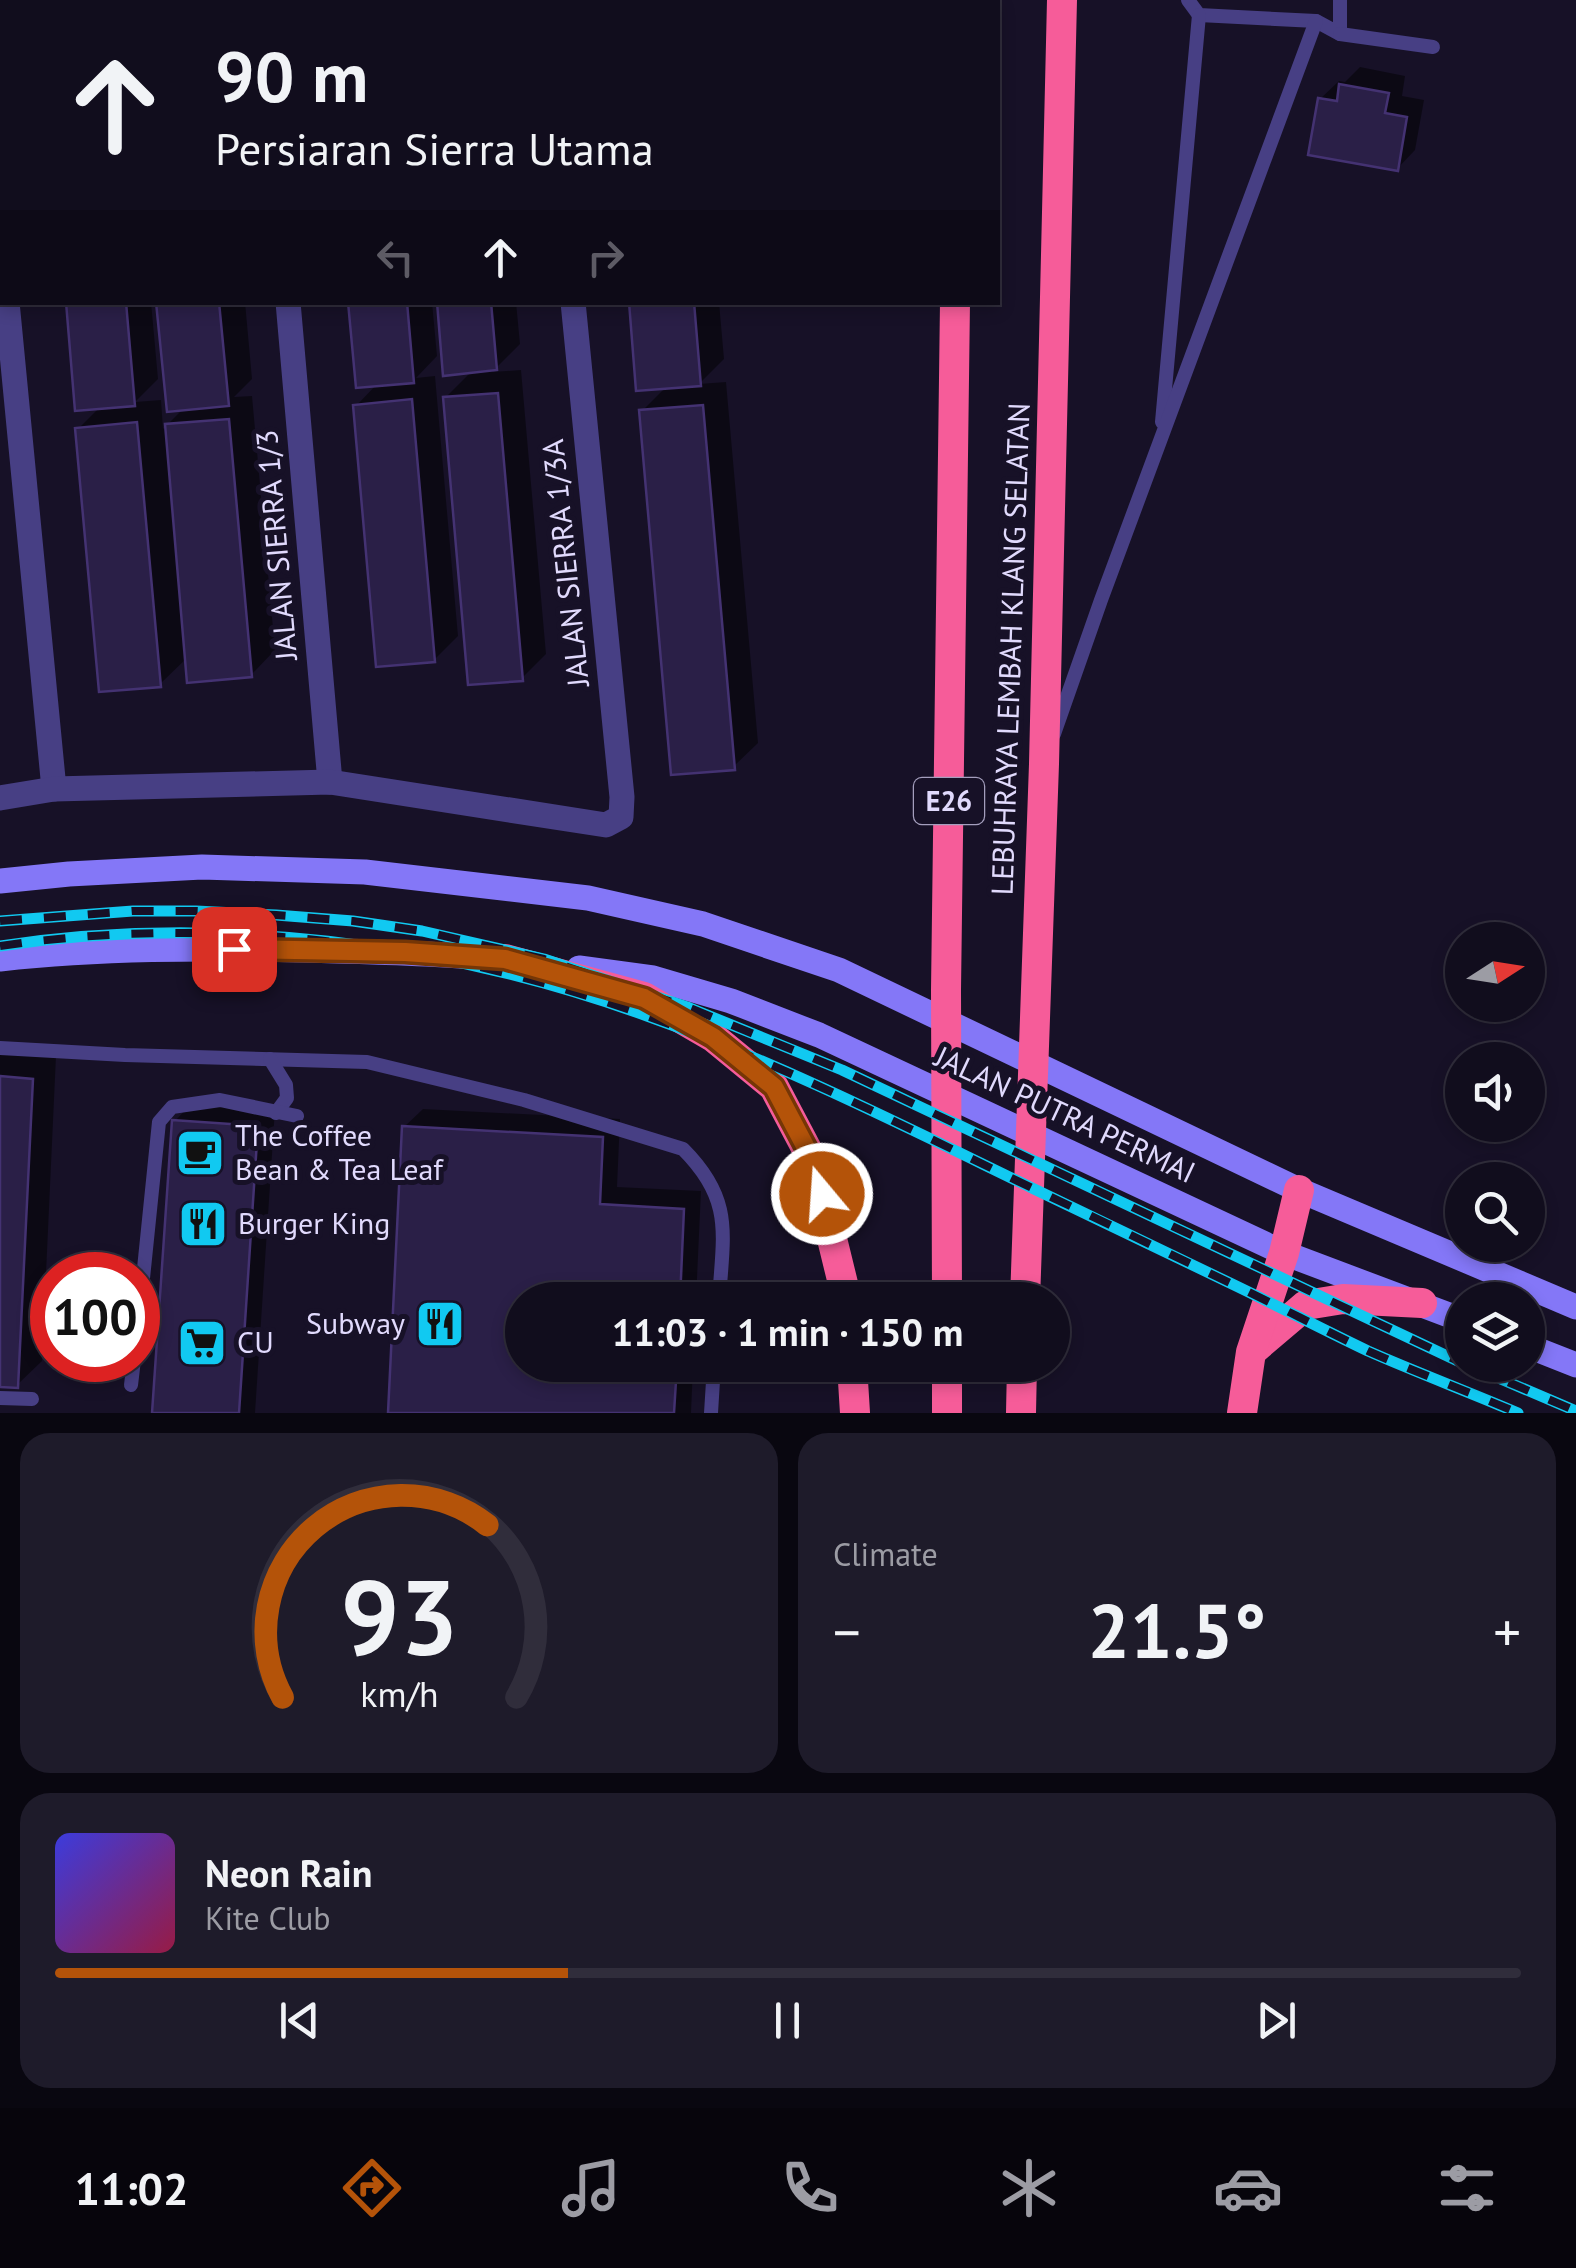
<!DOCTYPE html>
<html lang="en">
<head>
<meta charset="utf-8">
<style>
	:root { --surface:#110d1d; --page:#1e1b2a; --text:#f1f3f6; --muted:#9c9ca4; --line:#302d3b; --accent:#b45309 }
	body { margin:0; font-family:"PT Sans",sans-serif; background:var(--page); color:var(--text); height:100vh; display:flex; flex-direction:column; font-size:38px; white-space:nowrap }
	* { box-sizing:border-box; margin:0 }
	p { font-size:32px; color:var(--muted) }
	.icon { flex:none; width:55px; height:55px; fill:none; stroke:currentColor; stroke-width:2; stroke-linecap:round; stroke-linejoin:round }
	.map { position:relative; height:1413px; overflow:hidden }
	.panel { display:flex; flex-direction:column; gap:20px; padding:20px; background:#090710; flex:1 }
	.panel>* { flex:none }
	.banner { position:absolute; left:0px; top:0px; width:1000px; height:305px; box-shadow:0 5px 15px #0003,0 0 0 2px var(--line); background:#110d1d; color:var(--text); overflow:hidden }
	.needle { width:65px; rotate:78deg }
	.controls { position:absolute; left:1445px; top:922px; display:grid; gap:20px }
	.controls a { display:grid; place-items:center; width:100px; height:100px; border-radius:50%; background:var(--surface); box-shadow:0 5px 15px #0003,0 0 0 2px var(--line); font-size:50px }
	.speed { position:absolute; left:30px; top:1252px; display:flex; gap:20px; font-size:50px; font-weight:700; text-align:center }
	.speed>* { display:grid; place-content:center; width:130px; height:130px; border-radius:50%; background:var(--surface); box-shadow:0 5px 15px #0003,0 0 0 2px var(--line); line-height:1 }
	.speed .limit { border:15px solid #d22; background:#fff; color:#111 }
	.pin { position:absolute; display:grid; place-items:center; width:85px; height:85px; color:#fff; margin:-42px; border-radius:20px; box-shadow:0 5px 15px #0006 }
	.me { position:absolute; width:110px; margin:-55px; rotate:342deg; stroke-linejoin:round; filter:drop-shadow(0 0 8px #0008) }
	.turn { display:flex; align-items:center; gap:35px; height:210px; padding:0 50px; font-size:45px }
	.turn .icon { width:130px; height:130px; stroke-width:2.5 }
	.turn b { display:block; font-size:70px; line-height:85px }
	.lanes { display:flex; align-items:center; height:95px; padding:0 50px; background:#0003; justify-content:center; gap:50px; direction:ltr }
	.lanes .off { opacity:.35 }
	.big { font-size:75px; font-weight:800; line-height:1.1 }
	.panel .widget { flex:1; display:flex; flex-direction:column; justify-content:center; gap:15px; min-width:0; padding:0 35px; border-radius:30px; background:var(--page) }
	.panel .dial { align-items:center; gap:0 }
	.dial svg { height:260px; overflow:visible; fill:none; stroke:var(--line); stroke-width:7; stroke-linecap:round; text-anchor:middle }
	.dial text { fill:var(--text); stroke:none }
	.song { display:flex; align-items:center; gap:30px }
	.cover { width:120px; height:120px; border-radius:15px; background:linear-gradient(135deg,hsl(240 70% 55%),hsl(340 70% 35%)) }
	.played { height:10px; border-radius:5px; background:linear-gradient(90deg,var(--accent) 35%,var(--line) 35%) }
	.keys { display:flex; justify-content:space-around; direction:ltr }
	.heat { display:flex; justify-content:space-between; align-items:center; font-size:55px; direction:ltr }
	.panel .tiles { flex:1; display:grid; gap:20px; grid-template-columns:1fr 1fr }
	.widget:last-child { grid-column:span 2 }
	.trip { position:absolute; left:505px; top:1282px; width:565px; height:100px; border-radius:50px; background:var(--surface); box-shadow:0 5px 15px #0003,0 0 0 2px var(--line); font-weight:800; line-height:100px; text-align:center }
	.menu { display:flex; height:160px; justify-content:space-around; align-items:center; background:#07050c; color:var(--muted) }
	.menu .icon { width:70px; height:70px }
	.menu .selected { color:var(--accent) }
	.menu b { font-size:45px; color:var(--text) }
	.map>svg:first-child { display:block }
	.shadow { fill:#0007 }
	.building { fill:#2a1f47; stroke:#443272; stroke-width:2.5 }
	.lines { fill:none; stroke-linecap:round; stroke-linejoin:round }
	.service { stroke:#473f84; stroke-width:14 }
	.minor { stroke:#473f84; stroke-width:25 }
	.secondary { stroke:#8477f7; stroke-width:25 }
	.motorway { stroke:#f65c99; stroke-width:30 }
	.rail-casing { stroke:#11c9f1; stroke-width:11 }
	.rail { stroke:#171127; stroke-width:8; stroke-dasharray:22; stroke-linecap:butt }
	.route-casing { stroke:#753606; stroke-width:25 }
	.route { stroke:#b45309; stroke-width:18 }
	.labels { text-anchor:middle; stroke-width:10; stroke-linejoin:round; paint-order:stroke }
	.shield { fill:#171127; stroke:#a49ebd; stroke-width:2.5 }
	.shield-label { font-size:28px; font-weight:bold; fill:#e1dafd }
	.street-label { font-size:30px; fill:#e1dafd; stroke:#171127 }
	.poi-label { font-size:30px; fill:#e1dafd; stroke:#171127; text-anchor:start }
</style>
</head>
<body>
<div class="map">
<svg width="1576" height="1413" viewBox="0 0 1576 1413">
	<rect width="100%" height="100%" fill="#171127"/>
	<!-- shadow -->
	<g class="shadow">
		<polygon points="34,0 126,0 127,2 34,2"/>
		<rect x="132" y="0" width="86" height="2"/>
		<rect x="322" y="0" width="84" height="2"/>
		<rect x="416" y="0" width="84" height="2"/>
		<rect x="608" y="0" width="81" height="2"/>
		<polygon points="1360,67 1405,76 1402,96 1424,100 1415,150 1397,169 1320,99 1339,81 1345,82"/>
		<polygon points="68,302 151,302 158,379 135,402 161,400 163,429 184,408 159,302 245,302 252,379 234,397 252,396 275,650 251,675 188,657 160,684 78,429 101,406"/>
		<polygon points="350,302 432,302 437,356 416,378 435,376 458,636 434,660 356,406 377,384"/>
		<polygon points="439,302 516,302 520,344 492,372 521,370 546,654 522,678 445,398 473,370"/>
		<polygon points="631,302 719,302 724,359 699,384 726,382 758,743 733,767 642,411 667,386"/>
		<polygon points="0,1050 56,1056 42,1361 17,1385 0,1385"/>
		<polygon points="192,1103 275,1109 255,1413 154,1413 174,1122"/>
		<polygon points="423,1109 620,1119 617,1187 701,1191 696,1300 522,1300 522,1365 693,1365 691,1413 390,1413 404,1127"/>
	</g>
	<!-- building -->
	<g class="building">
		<polygon points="1339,84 1389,93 1385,113 1407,117 1398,171 1308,155 1318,98 1337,101"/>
		<polygon points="66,302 126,302 135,406 75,411"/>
		<polygon points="156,302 219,302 229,406 167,412"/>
		<polygon points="348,302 407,302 414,383 356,388"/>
		<polygon points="437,302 491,302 497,370 443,376"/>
		<polygon points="629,302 694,302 701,386 636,391"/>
		<polygon points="498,393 523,681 468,685 443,397"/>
		<polygon points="412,399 435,662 376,667 353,405"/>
		<polygon points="703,405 735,770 671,775 639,410"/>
		<polygon points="229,419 252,677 187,683 165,424"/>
		<polygon points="137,422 161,687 99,692 75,428"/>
		<polygon points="0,1076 33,1079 18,1388 0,1387"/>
		<polygon points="172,1120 258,1126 239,1413 152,1413"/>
		<polygon points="402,1126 603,1137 600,1204 684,1209 680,1300 522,1300 522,1365 677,1365 674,1413 388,1413"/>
	</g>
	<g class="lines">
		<!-- service -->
		<g class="service">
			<polyline points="1188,0 1199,15 1316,21 1340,34 1340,0"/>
			<polyline points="1340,34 1433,47"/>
			<polyline points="1162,422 1199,15"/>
			<polyline points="1054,734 1101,600 1316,21"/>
			<path d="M0,1048L125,1055L367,1062L524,1100L683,1149C734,1200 723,1234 719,1300"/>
			<polyline points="270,1059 286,1085 287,1098 276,1113"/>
			<polyline points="138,1327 159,1122 172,1107 220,1100 297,1116"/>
			<polyline points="131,1385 134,1360"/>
			<polyline points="0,1398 32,1399"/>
			<polyline points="711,1413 714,1365"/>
		</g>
		<!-- minor -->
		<g class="minor">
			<polyline points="266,0 266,2"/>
			<polyline points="548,0 548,2"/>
			<polyline points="0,139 2,139"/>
			<polyline points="0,224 2,251"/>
			<polyline points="7,302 54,789"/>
			<polyline points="288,302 330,782"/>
			<polyline points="0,798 54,789 330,782 606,825 621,817 622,797 573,302"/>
		</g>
		<!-- secondary -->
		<g class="secondary">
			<polyline points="0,881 69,874 202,867 365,872 588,898 703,924 839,970 1299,1190 1576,1307"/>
			<path d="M0,959C101,948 202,948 304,950C377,952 451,953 524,962"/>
			<polyline points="579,968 653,978 731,1001 819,1035 1284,1253 1462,1320"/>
			<polyline points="1528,1346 1576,1365"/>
		</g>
		<!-- motorway -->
		<g class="motorway">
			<polyline points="959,2 959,0"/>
			<polyline points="505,959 644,997 713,1037 774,1087 813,1161 847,1300"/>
			<polyline points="947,1300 946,990 955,302"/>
			<polyline points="1025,1300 1044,764 1062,0"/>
			<polyline points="1252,1351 1306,1305 1343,1299 1422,1303"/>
			<polyline points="852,1365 855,1413"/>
			<polyline points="947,1365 947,1413"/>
			<polyline points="1021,1413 1022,1365"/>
			<polyline points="1242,1413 1251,1352 1284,1253 1299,1190"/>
		</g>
		<!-- rail casing -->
		<g class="rail-casing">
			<g id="rail">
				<polyline points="0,921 133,911 196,911 276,915 353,921 422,931 544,959 690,1008 842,1070 1462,1363"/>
				<path d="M0,946C217,914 442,942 647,1016C780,1063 906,1127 1032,1188C1098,1219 1164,1251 1230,1283C1276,1305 1322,1329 1368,1351C1418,1373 1469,1392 1518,1413"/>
				<polyline points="1468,1365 1576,1411"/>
			</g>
		</g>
		<!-- rail -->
		<use href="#rail" class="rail"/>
	</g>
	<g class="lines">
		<!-- route casing -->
		<g class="route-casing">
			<polyline id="route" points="234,949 405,952 505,959 644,998 713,1037 774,1087 813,1161 822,1194"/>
		</g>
		<!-- route -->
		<use href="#route" class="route"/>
	</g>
	<!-- icons -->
	<defs>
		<g id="cafe-square" transform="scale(2.5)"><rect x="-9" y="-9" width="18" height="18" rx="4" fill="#11c9f1" stroke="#171127"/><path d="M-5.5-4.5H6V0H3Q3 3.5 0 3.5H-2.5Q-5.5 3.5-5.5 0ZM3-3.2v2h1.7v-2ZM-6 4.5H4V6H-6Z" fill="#111"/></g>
		<g id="restaurant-square" transform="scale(2.5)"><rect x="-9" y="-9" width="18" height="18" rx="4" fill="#11c9f1" stroke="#171127"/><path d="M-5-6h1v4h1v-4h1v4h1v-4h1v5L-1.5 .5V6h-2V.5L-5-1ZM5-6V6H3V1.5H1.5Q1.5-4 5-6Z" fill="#111"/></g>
		<g id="supermarket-square" transform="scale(2.5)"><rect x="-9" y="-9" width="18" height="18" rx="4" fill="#11c9f1" stroke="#171127"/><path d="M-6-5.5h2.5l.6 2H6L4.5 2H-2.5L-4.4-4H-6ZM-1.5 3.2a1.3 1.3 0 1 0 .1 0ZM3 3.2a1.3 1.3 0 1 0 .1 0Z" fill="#111"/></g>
	</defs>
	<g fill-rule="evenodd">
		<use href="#cafe-square" x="200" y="1153"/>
		<use href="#restaurant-square" x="203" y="1224"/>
		<use href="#restaurant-square" x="440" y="1324"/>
		<use href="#supermarket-square" x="202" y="1343"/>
	</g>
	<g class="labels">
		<!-- shield labels -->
		<rect class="shield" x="914" y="778" width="70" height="46" rx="8"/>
		<g class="shield-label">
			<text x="949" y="811">E26</text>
		</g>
		<!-- street labels -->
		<g class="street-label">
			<text transform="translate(277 545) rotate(-95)" y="10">JALAN SIERRA 1/3</text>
			<text transform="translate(566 563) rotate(-96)" y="10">JALAN SIERRA 1/3A</text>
			<text transform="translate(1011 649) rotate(-88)" y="10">LEBUHRAYA LEMBAH KLANG SELATAN</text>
			<text transform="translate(1065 1115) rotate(25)" y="10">JALAN PUTRA PERMAI</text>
		</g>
		<!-- poi labels -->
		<g class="poi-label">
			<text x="235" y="1146">The Coffee<tspan x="235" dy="34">Bean &amp; Tea Leaf</tspan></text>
			<text x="238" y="1234">Burger King</text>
			<text x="405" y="1334" text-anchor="end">Subway</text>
			<text x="237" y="1353">CU</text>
		</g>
	</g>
</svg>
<div class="controls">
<a><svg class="needle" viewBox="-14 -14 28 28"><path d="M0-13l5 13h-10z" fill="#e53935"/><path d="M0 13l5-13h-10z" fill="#9c9ca4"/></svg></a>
<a><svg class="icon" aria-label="sound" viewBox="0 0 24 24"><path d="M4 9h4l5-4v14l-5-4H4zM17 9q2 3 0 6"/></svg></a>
<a><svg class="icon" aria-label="search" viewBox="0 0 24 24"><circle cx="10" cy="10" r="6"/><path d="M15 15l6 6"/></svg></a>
<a><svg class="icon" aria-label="layers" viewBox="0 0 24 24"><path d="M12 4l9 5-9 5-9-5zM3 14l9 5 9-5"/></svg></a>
</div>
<div class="speed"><div class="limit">100</div></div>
<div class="pin" style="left:234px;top:949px;background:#d93025"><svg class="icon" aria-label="arrive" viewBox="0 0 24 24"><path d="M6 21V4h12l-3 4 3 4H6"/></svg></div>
<svg class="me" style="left:822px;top:1194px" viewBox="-20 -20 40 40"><circle r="17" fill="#b45309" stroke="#fff" stroke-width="3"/><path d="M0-11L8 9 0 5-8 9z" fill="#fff"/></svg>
<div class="trip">11:03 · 1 min · 150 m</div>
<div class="banner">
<div class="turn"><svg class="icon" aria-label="ahead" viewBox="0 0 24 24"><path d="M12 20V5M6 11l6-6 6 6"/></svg><div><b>90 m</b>Persiaran Sierra Utama</div></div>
<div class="lanes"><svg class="icon off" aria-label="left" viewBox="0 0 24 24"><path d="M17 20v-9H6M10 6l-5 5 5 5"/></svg><svg class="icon" aria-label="ahead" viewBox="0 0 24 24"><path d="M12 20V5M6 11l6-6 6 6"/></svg><svg class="icon off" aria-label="right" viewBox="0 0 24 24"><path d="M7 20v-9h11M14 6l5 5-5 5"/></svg></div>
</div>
</div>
<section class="panel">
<div class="tiles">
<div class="widget dial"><svg viewBox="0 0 100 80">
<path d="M14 69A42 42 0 1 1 86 69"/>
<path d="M14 69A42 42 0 0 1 77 16" stroke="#b45309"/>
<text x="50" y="56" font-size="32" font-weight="700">93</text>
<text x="50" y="72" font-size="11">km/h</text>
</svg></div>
<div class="widget"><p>Climate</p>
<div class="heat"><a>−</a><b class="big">21.5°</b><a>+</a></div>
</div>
<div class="widget">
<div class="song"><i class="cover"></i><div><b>Neon Rain</b><p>Kite Club</p></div></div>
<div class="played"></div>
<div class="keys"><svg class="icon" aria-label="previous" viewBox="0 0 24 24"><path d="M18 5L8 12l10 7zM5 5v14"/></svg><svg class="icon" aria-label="pause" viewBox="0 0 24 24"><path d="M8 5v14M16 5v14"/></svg><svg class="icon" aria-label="next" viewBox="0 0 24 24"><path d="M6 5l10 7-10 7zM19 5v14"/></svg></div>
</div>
</div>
</section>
<nav class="menu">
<b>11:02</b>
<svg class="icon selected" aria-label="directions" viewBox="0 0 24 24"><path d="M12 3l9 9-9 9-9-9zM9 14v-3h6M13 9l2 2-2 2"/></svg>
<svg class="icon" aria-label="music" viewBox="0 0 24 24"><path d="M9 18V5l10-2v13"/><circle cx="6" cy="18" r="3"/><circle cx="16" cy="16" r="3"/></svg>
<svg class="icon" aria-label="phone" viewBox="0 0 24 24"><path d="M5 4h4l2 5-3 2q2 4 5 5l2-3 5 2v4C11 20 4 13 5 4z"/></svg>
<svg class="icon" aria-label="climate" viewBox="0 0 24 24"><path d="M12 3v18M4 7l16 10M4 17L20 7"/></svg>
<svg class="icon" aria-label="car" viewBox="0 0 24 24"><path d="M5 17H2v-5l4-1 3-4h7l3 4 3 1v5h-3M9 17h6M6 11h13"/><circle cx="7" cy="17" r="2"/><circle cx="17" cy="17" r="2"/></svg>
<svg class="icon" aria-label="filters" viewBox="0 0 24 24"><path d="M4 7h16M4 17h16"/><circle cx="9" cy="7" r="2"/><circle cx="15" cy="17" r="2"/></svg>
</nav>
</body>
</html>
